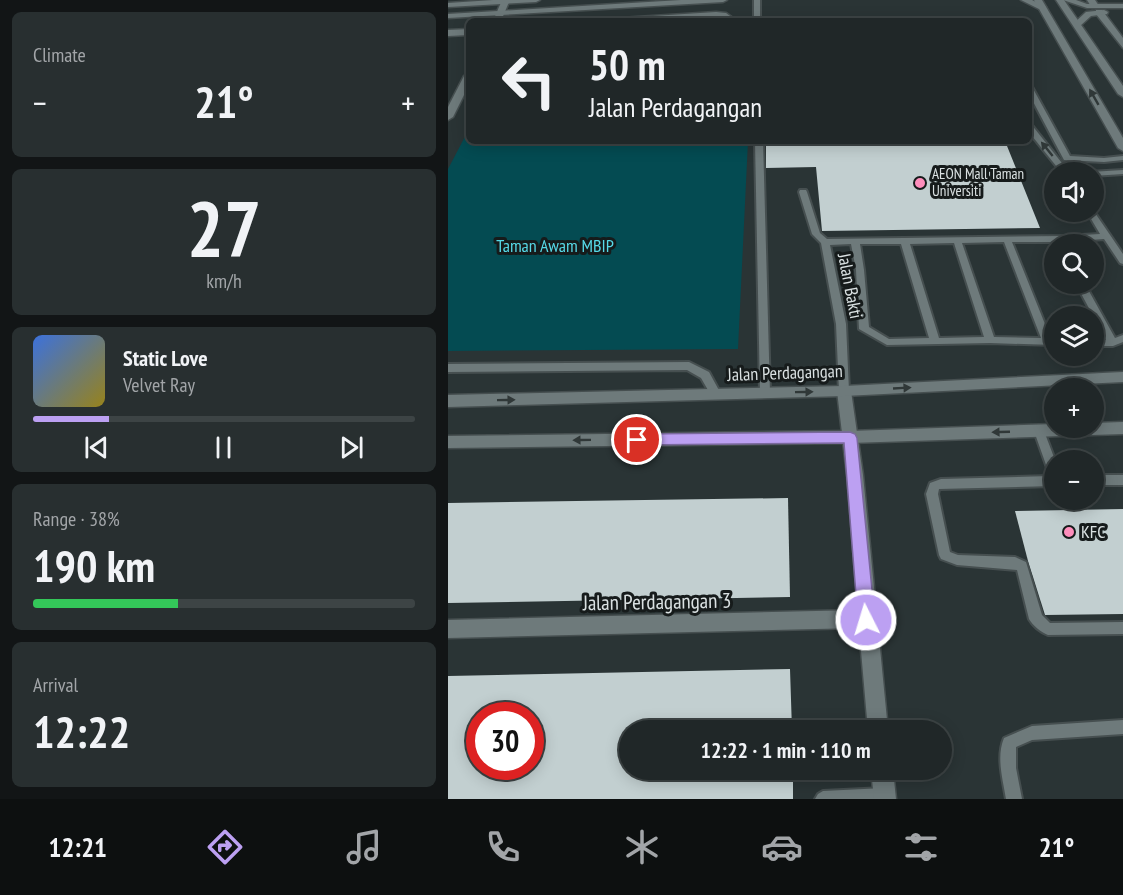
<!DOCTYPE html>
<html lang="en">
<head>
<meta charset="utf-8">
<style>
	:root { --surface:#202728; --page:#282f30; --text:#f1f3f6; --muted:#a2a5a8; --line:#3d4445; --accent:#bca0f2 }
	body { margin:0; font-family:"PT Sans Narrow",sans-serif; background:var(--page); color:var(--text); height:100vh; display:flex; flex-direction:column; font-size:22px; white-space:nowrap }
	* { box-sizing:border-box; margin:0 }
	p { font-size:20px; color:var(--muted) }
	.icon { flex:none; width:33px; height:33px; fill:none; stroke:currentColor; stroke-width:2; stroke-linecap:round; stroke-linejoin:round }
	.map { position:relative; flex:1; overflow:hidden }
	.side { display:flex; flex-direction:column; gap:12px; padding:12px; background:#121516; width:448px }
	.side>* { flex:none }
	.guide { position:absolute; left:18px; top:18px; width:566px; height:126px; border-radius:9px; box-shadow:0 3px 15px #0003,0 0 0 2px var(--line); background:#202728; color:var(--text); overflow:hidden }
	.controls { position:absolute; left:596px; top:162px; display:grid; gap:12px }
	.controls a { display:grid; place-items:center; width:60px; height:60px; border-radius:50%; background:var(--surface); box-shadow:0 3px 15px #0003,0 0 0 2px var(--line); font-size:30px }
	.speed { position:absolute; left:18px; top:702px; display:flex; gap:12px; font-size:30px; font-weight:700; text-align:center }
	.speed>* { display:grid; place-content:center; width:78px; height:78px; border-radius:50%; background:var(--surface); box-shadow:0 3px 15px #0003,0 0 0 2px var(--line); line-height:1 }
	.speed .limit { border:9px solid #d22; background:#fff; color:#111 }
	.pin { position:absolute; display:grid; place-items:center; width:51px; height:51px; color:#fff; margin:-26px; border:3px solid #fff; border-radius:50%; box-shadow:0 2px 6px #0007 }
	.me { position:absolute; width:66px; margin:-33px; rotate:355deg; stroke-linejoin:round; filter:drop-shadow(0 0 4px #0008) }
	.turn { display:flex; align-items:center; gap:21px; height:126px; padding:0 24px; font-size:27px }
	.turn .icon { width:78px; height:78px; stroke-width:2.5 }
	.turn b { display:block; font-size:42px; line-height:51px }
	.big { font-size:45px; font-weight:700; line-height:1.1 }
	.side .widget { flex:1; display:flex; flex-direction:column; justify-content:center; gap:9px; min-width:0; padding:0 21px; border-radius:9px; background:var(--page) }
	.side .dial { align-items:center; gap:0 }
	.dial b { font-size:78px; line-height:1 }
	.song { display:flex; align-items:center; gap:18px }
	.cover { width:72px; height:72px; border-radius:9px; background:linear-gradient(135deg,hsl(220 70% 55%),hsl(50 70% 35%)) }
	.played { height:6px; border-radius:3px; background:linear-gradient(90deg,var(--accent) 20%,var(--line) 20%) }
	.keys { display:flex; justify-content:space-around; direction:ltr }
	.heat { display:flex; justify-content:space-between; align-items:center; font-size:33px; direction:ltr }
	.charge { height:9px; border-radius:4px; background:linear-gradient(90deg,#34c759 38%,var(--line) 0) }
	.trip { position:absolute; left:171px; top:720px; width:333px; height:60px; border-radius:30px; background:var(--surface); box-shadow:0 3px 15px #0003,0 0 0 2px var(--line); font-weight:700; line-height:60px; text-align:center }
	.dock { display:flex; height:96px; justify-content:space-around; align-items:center; background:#0d1010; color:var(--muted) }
	.dock .icon { width:42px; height:42px }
	.dock .on { color:var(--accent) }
	.dock b { font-size:27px; color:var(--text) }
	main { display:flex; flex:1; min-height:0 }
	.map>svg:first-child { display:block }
	.green { fill:#044b52 }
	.building { fill:#c2cfd0; fill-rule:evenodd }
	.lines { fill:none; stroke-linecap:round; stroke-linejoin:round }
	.service-casing { stroke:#464f50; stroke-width:4 }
	.minor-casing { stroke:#464f50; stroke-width:3 }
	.tertiary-casing { stroke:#464f50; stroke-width:3 }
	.secondary-casing { stroke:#464f50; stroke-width:3 }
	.service { fill:#6e7a7b; fill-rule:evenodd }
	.minor { fill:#6e7a7b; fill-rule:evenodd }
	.tertiary { fill:#6e7a7b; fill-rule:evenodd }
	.secondary { fill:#6e7a7b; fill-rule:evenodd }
	.oneway { fill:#303838 }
	.route { fill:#bca0f2; stroke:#7a689d; stroke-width:1.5 }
	.poi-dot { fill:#fe8ebc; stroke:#161b1b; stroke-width:2 }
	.labels { text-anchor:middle; stroke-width:6; stroke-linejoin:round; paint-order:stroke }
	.far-poi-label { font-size:15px; fill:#dae1e2; stroke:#161b1b; text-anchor:start }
	.park-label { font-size:18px; fill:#56d9e7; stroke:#161b1b }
	.street-label { font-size:18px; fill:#dae1e2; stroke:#161b1b }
	.poi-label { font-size:18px; fill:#dae1e2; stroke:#161b1b; text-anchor:start }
	.near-street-label { font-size:21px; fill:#dae1e2; stroke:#161b1b }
</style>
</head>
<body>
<main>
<section class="side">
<div class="widget"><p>Climate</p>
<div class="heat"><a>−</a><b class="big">21°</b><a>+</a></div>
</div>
<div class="widget dial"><b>27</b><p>km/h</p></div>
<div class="widget">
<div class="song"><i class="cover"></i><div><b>Static Love</b><p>Velvet Ray</p></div></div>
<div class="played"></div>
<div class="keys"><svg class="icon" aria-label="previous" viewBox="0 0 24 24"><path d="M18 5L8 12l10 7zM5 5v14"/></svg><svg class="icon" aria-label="pause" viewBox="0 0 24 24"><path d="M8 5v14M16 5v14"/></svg><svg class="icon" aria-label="next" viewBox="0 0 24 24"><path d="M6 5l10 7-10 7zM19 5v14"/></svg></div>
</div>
<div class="widget"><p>Range · 38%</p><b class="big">190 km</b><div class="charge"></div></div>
<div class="widget"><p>Arrival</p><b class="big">12:22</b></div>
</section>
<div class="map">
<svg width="675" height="799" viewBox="0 0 675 799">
	<rect width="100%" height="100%" fill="#2a3435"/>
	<!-- green -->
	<polygon class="green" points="21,129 21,141 300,141 290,349 0,351 0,169"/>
	<!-- building -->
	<g class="building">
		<polygon points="318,141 557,141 592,228 374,231 368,167 318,168"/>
		<polygon points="340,498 342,597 0,603 0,503"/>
		<polygon points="675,509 675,614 597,615 580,561 567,511"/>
		<path d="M342,669L344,730H182V770H345V799H0V676ZM32,716H82V766H32Z"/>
	</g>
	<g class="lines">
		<!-- service casing -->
		<g class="service-casing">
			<g id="service">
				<rect x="306" y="0" width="6" height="21"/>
				<polygon points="580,83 583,85 622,156 656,158 675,156 675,160 656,162 616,160 580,92"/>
				<polygon points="580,124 583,124 621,172 613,172 580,131"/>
				<polygon points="307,141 315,141 322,393 317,397 312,393"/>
				<polygon points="675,170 675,174 645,176 645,172 642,172"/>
				<path d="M352,190H358L359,192L372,233L379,239L616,236L652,234L639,212H645V210L675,254V264L672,263L656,239L616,242H564L603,339H606V345L542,343L439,345L411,329L408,270L403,244L382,245L398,324L401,391L396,395L391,391L388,324L373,243L364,234L351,192ZM556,242L593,338L546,337L514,243ZM506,243L536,337L491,338L462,244ZM412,244H453L481,338L441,339L421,327L416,270Z"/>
				<polygon points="628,284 637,284 667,338 675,335 675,342 665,346 645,346 645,340 658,340"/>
				<polygon points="241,362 261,372 273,394 272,397 264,397 253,378 239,370 0,372 0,364"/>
				<path d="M591,427L595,428L596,431L607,460L606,486L491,489L490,494L502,552L510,555L567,557L578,562L594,615L602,623L675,622V634L600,635C593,632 585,626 581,619L569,570L509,565L493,559L491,555L478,494L482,483L493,479L602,476L586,431L587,428Z"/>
				<rect x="645" y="475" width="30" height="10"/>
				<path d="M675,720V734L584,740L568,747V768L574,799H558C555,780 548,757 556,738L584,726Z"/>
				<polygon points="436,788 441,791 444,796 442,799 367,799 370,794 375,791"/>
			</g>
		</g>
		<!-- minor casing -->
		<g class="minor-casing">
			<g id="minor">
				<polygon points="54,0 61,2 53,21 45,21"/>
				<polygon points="639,0 647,0 651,6 644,8"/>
				<polygon points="648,10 654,10 675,38 675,48 648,14"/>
				<polygon points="268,12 278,13 289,21 279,21 268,16 169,21 173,18"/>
				<polygon points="21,29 21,35 0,36 0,30"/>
				<polygon points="21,73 21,85 5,117 0,120 0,107 16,76"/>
				<polygon points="396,386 401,387 403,391 415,475 440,730 420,730 411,628 0,638 0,620 410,610 399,475 389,391 391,387"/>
				<polygon points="423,770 445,770 448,799 426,799"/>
			</g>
		</g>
		<!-- tertiary casing -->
		<g class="tertiary-casing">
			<g id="tertiary">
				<polygon points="45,0 92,0 88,2 0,7 0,3"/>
				<polygon points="233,0 279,0 275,2 0,18 0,14"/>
				<polygon points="573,0 584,0 598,7 591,9"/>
				<polygon points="615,0 628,0 639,4 675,4 675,8 639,8"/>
				<polygon points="656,10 660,12 659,14 643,16 632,26 625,24 638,12"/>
			</g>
		</g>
		<!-- secondary casing -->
		<g class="secondary-casing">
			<g id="secondary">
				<polygon points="586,0 594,0 675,138 675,151 670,148"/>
				<polygon points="608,0 616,0 675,86 675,97 670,94"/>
				<polygon points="675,372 675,382 396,396 0,407 0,395 396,386"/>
				<polygon points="675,422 675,434 402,443 0,448 0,436 402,431 606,424 606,428 645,428 645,423"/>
			</g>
		</g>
		<!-- service -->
		<use href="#service" class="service"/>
		<!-- minor -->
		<use href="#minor" class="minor"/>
		<!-- tertiary -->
		<use href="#tertiary" class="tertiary"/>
		<!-- secondary -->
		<use href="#secondary" class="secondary"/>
	</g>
	<!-- one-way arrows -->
	<defs><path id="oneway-solid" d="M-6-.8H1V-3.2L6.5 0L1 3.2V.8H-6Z" transform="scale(1.5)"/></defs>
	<g class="oneway">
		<use href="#oneway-solid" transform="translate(646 97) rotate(-120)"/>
		<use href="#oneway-solid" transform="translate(599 149) rotate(-129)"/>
		<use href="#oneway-solid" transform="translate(454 388) rotate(-3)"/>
		<use href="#oneway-solid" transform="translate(356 392) rotate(-1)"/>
		<use href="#oneway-solid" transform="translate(58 400) rotate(-1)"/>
		<use href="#oneway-solid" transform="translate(553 432) rotate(178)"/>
		<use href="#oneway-solid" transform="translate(134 440) rotate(179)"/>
	</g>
	<!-- route -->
	<polygon class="route" points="402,432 407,434 409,438 427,620 424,625 418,627 412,625 410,620 396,443 189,445 184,444 182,440 184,436 189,434"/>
	<!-- markers -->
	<g class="poi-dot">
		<circle cx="472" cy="183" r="6"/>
		<circle cx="621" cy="532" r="6"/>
	</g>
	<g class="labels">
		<!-- far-poi labels -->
		<g class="far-poi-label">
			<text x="484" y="179">AEON Mall Taman<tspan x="484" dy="17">Universiti</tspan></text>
		</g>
		<!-- park labels -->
		<g class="park-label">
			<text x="107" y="252">Taman Awam MBIP</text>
		</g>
		<!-- street labels -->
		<g class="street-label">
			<text transform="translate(402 286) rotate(79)" y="6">Jalan Bakti</text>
			<text transform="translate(337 373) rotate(-2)" y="6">Jalan Perdagangan</text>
		</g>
		<!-- poi labels -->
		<g class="poi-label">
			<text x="633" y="538">KFC</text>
		</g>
		<!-- near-street labels -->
		<g class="near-street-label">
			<text transform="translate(209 602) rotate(-1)" y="7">Jalan Perdagangan 3</text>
		</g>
	</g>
</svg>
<div class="controls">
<a><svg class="icon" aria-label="sound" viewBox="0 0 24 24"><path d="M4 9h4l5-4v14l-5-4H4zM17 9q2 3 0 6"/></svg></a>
<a><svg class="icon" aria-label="search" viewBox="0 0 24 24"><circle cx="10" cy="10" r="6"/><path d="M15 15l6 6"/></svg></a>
<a><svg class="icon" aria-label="layers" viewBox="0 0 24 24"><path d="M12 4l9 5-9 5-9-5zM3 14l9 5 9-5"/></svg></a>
<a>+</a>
<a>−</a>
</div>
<div class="speed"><div class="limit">30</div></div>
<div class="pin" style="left:189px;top:440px;background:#d93025"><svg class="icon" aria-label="arrive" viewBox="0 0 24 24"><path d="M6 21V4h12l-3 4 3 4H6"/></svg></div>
<svg class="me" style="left:418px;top:620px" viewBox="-20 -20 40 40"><circle r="17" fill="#bca0f2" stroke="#fff" stroke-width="3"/><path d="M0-11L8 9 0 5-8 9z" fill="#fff"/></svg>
<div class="trip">12:22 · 1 min · 110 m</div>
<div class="guide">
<div class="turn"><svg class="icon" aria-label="left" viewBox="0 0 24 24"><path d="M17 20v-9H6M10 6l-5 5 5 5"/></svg><div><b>50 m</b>Jalan Perdagangan</div></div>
</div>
</div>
</main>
<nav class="dock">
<b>12:21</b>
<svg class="icon on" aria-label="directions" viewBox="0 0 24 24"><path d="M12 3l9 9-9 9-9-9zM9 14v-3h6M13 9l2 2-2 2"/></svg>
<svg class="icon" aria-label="music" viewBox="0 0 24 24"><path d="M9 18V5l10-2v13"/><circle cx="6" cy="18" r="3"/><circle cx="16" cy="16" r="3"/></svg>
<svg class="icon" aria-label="phone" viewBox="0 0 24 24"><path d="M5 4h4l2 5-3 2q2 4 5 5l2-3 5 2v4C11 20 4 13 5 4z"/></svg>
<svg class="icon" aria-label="climate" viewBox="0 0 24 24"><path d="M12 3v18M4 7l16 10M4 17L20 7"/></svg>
<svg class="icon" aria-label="car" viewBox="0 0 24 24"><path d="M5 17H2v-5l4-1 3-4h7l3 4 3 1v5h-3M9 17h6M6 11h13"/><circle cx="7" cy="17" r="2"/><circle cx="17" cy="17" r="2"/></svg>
<svg class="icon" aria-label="filters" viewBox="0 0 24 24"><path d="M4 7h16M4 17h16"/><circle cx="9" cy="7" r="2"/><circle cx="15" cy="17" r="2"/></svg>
<b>21°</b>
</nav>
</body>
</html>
